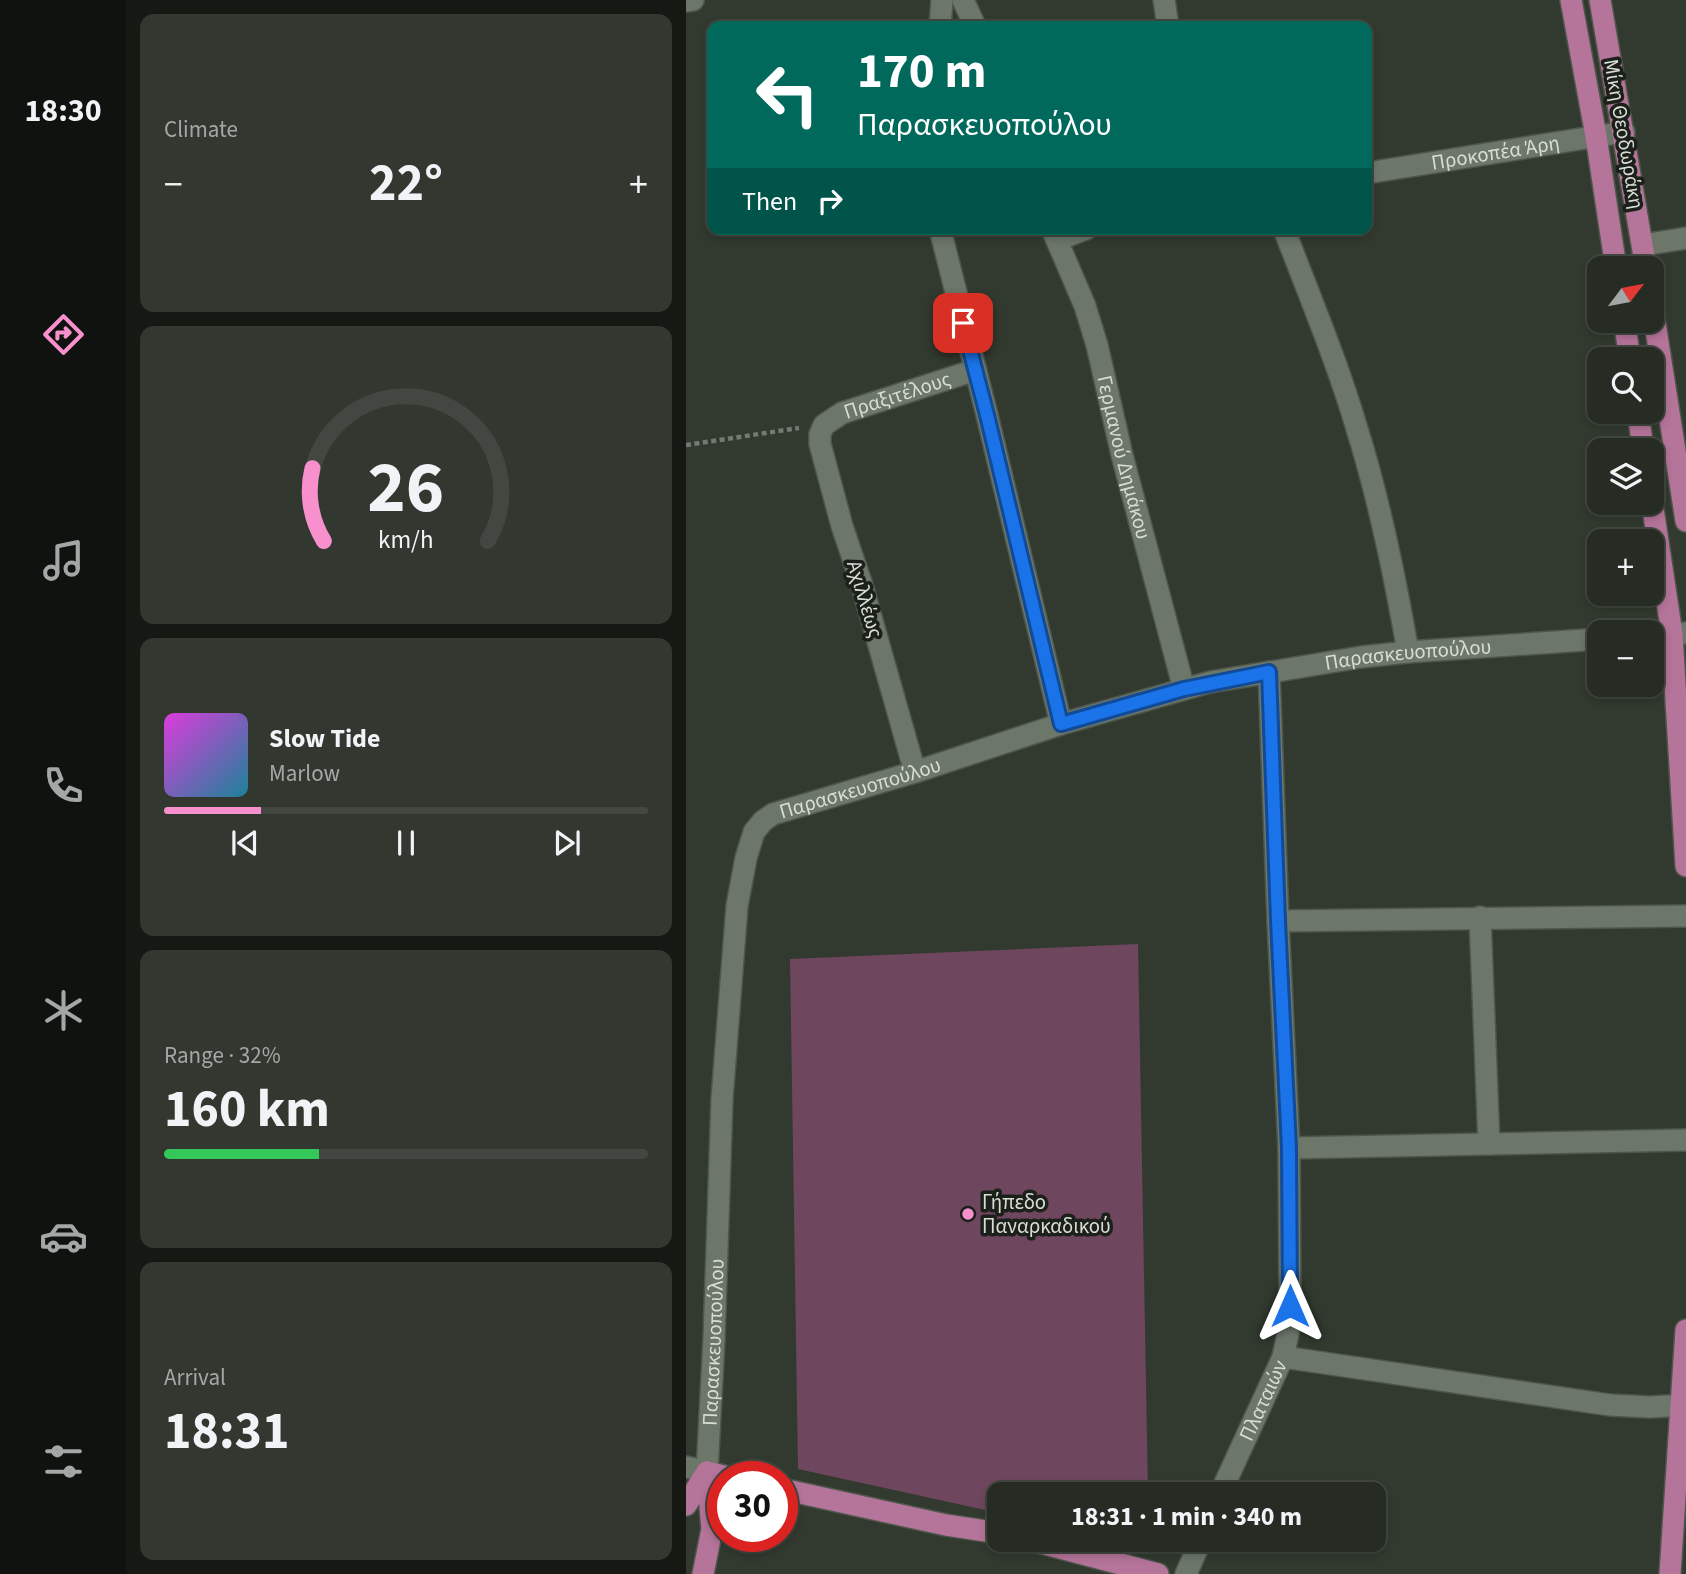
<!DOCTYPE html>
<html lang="en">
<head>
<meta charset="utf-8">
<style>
	:root { --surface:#262c23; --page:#323830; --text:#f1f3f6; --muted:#a4a7a6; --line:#424841; --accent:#f790cd }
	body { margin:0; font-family:"Source Sans 3",sans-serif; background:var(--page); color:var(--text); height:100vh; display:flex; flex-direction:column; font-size:26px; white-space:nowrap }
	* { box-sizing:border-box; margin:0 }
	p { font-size:23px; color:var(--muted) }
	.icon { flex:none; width:38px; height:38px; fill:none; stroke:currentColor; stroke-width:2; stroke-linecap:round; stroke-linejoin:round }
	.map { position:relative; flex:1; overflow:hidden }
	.side { display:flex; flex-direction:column; gap:14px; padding:14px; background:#151813; width:560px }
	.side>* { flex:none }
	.banner { position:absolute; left:21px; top:21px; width:665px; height:214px; border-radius:14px; box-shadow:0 4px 10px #0003,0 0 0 2px var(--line); background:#00695c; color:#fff; overflow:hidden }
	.needle { width:46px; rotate:58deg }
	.tools { position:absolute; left:901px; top:256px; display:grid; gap:14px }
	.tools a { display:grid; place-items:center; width:77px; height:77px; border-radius:14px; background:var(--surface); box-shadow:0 4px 10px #0003,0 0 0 2px var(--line); font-size:35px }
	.speed { position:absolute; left:21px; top:1461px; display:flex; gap:14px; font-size:35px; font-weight:700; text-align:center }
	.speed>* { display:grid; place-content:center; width:91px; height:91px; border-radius:50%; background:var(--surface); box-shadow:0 4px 10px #0003,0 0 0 2px var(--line); line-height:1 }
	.speed .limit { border:10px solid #d22; background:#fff; color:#111 }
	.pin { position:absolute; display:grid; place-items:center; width:60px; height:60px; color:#fff; margin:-30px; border-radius:14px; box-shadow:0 4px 10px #0006 }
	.me { position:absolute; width:77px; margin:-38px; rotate:0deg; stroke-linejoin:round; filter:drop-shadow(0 0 5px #0008) }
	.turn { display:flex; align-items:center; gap:24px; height:147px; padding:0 35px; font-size:32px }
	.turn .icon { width:91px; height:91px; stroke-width:2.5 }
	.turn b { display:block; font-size:49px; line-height:60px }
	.then { display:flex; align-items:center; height:66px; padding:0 35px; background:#0003; gap:14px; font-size:26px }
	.big { font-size:52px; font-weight:700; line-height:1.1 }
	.side .widget { flex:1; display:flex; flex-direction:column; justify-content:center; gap:10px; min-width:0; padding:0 24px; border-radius:14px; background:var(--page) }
	.side .dial { align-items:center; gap:0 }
	.dial svg { height:182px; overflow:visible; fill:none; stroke:var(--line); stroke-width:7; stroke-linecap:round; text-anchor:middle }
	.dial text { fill:var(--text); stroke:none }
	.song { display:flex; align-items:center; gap:21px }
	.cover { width:84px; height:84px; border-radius:10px; background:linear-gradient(135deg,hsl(300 70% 55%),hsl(190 70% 35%)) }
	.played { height:7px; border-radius:4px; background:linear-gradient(90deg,var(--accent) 20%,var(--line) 20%) }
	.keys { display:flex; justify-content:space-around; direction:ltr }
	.heat { display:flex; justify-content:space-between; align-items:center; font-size:38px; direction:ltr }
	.charge { height:10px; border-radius:5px; background:linear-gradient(90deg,#34c759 32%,var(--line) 0) }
	.trip { position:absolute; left:301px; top:1482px; width:399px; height:70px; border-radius:14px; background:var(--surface); box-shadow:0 4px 10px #0003,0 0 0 2px var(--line); font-weight:700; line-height:70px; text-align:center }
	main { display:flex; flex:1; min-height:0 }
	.menu { display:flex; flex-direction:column; width:126px; justify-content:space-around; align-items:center; background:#0f120e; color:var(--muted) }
	.menu .icon { width:49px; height:49px }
	.menu .current { color:var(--accent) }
	.menu b { font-size:32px; color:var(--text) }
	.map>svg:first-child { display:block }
	.green { fill:#6e465d }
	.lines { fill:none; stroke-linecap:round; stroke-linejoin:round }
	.street-casing { stroke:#4e564c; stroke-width:24 }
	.secondary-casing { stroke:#4e564c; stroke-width:24 }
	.primary-casing { stroke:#4e564c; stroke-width:24 }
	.path { stroke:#737a71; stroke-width:4.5; stroke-dasharray:5 3.5; stroke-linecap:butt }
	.street { stroke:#6c7669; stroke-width:21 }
	.secondary { stroke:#6c7669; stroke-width:21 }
	.primary { stroke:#b57499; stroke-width:21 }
	.route-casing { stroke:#114b97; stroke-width:18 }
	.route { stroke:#1a73e8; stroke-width:12 }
	.poi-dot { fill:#f790cd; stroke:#1c201b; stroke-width:2.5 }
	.labels { text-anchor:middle; stroke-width:7; stroke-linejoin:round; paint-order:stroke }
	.street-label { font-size:21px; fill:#d7ddd5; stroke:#1c201b }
	.poi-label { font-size:21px; fill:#d7ddd5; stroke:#1c201b; text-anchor:start }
</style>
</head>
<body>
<main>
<nav class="menu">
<b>18:30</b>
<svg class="icon current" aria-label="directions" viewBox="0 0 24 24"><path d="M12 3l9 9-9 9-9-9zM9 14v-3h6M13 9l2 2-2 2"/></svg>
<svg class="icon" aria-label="music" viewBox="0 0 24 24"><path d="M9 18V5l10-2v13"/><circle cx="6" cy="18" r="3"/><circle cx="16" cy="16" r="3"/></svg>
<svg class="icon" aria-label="phone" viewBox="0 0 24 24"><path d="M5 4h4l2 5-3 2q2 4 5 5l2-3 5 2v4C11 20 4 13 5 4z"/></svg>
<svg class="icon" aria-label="climate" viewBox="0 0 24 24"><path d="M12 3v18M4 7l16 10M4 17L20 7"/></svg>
<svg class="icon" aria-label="car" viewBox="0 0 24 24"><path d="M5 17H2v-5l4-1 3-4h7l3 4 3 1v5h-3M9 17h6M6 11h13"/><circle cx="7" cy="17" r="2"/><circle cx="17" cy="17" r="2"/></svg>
<svg class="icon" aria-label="filters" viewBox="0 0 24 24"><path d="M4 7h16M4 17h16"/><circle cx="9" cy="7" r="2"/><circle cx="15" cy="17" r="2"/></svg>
</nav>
<section class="side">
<div class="widget"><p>Climate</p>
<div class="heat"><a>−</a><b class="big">22°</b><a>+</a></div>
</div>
<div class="widget dial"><svg viewBox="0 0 100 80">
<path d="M14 69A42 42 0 1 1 86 69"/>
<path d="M14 69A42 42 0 0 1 9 37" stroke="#f790cd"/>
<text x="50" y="56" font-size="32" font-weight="700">26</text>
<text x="50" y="72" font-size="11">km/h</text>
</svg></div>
<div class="widget">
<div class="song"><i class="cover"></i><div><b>Slow Tide</b><p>Marlow</p></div></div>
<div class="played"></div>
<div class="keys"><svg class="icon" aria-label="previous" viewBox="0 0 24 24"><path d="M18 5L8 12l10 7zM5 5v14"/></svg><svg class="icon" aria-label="pause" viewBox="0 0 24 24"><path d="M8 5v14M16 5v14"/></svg><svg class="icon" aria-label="next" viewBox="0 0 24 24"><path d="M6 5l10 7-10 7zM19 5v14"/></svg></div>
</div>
<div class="widget"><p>Range · 32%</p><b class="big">160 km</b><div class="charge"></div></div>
<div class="widget"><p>Arrival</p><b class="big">18:31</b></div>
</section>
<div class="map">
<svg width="1000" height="1574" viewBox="0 0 1000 1574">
	<rect width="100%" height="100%" fill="#323a2f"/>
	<!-- green -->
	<polygon class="green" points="452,944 462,1494 313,1494 313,1513 112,1469 104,959"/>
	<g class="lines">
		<!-- street casing -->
		<g class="street-casing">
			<g id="street">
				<polyline points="277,0 289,26"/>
				<polyline points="478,0 482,26"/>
				<polyline points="254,26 256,0"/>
				<path id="s1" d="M681,173L938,132"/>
				<polyline points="254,229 301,415 375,724"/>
				<path id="s2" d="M366,229L399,306L411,345L436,455L498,689"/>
				<path d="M598,229C623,295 651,361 671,429C694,502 709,577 722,652"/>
				<polyline points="371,240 400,229"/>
				<polyline points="957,245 1000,238"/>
				<polyline points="966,636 1000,633"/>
				<path id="s3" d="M229,772L175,582L156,526L134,444V434L138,425L156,413L289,370"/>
				<polyline points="794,917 803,1144"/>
				<polyline points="592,921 1000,916"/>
				<polyline points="603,1148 1000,1140"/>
				<polyline points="597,1357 924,1405 964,1407 1000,1405"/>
				<path id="s4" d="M21,1472L28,1339L36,1099L51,906L60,858L68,832L77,821L87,814L229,772L375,724L524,682L675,657L722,652L914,639"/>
				<path id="s5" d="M534,1494L597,1357L602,1334L604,1306L603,1148L592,921L583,672"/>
				<polyline points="500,1574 515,1540"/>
			</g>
		</g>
		<!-- secondary casing -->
		<g class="secondary-casing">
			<g id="secondary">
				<polyline points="0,1 7,0"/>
				<polyline points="0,1467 21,1472"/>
			</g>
		</g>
		<!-- primary casing -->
		<g class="primary-casing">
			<g id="primary">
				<polyline points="885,0 910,136 930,268"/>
				<polyline points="914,0 960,268"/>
				<polyline points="966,304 1000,521"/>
				<polyline points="938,320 944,359"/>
				<polyline points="952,411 957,450"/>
				<polyline points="966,502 986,634 1000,866"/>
				<polyline points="21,1472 42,1477"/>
				<polyline points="96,1489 260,1525 313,1533"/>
				<polyline points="0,1505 21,1472"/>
				<polyline points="344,1540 472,1574"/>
				<polyline points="17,1574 26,1529 21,1472"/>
				<polyline points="984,1574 1000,1330"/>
			</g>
		</g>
		<!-- path -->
		<polyline class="path" points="0,445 113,428"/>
		<!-- street -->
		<use href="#street" class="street"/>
		<!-- secondary -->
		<use href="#secondary" class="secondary"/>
		<!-- primary -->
		<use href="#primary" class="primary"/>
	</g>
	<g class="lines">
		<!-- route casing -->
		<g class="route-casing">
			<polyline id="route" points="277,323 301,415 375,724 498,689 583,672 592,921 603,1148 604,1306"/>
		</g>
		<!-- route -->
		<use href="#route" class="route"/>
	</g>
	<!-- markers -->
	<circle class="poi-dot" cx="282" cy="1214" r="7"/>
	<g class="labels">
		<!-- street labels -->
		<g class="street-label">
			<text transform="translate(938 134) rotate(80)" y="7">Μίκη Θεοδωράκη</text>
			<text dy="7" stroke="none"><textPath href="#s1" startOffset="130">Προκοπέα Άρη</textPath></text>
			<text dy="7" stroke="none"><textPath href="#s3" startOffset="441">Πραξιτέλους</textPath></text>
			<text dy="7" stroke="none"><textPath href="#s2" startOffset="240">Γερμανού Δημάκου</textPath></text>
			<text transform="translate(179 599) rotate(73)" y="7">Αχιλλέως</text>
			<text dy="7" stroke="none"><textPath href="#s4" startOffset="1326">Παρασκευοπούλου</textPath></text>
			<text dy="7" stroke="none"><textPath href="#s4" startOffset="760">Παρασκευοπούλου</textPath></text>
			<text dy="7" stroke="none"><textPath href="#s4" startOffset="130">Παρασκευοπούλου</textPath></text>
			<text dy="7" stroke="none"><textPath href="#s5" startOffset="103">Πλαταιών</textPath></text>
		</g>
		<!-- poi labels -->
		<g class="poi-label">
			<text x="296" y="1209">Γήπεδο<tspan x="296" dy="24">Παναρκαδικού</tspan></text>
		</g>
	</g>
</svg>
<div class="tools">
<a><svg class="needle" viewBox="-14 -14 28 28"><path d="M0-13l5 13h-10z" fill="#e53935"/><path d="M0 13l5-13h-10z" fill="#a4a7a6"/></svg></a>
<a><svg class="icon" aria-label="search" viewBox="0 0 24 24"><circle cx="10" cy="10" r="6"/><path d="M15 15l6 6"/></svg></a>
<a><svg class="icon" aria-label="layers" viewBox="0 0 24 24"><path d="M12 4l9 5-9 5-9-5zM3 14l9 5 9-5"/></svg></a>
<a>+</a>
<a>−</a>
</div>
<div class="speed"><div class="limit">30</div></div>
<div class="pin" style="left:277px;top:323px;background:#d93025"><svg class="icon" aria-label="arrive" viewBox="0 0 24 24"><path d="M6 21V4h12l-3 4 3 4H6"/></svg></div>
<svg class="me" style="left:604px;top:1306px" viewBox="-20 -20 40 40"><path d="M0-17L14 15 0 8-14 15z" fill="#1a73e8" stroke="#fff" stroke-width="4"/></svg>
<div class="trip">18:31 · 1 min · 340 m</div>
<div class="banner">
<div class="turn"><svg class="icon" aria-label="left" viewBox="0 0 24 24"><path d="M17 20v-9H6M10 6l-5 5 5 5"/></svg><div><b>170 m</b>Παρασκευοπούλου</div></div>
<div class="then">Then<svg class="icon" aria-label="right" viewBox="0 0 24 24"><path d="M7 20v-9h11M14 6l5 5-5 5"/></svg></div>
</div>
</div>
</main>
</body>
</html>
